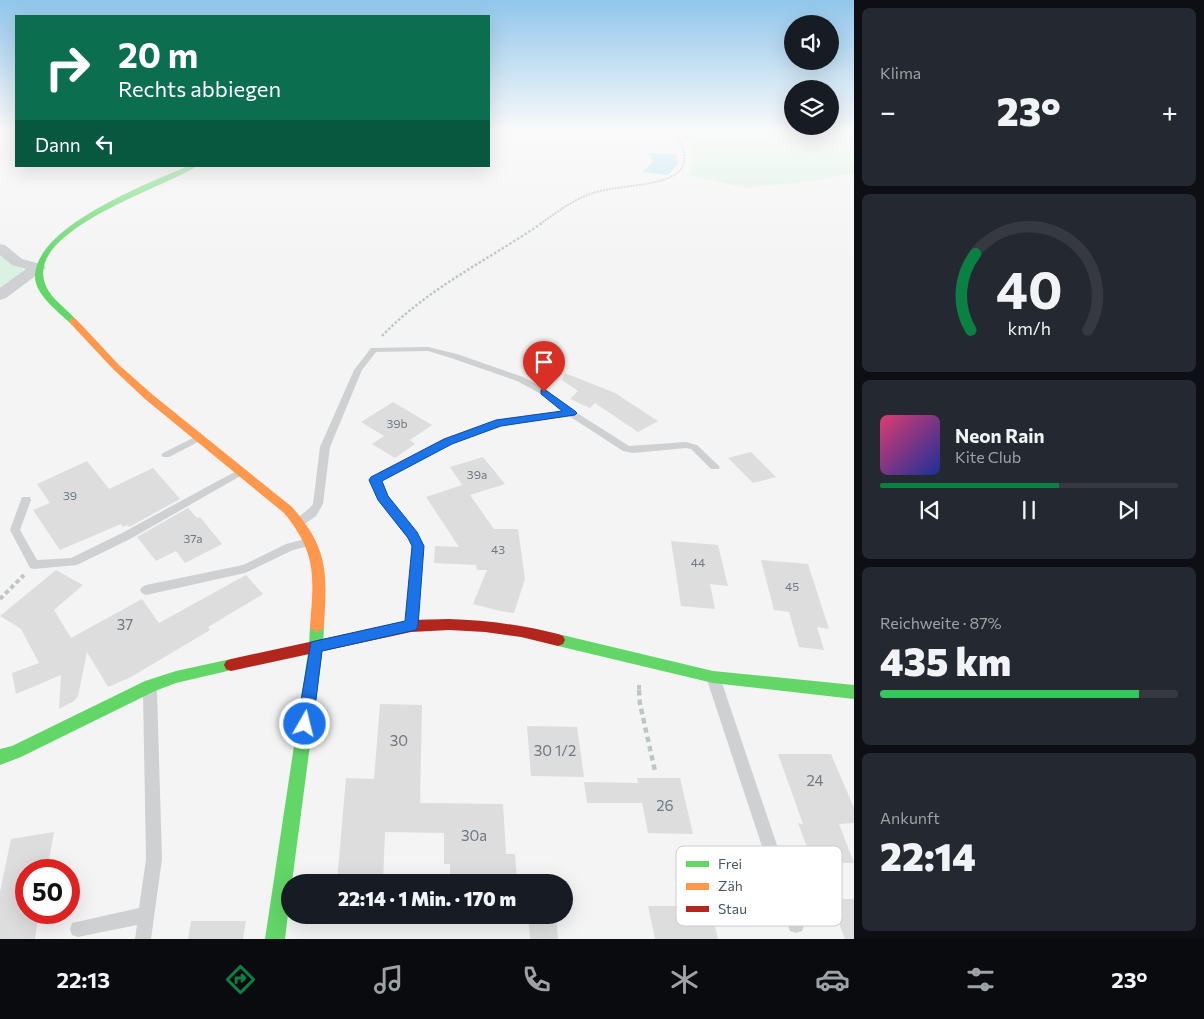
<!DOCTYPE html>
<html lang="de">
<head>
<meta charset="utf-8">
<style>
	:root { --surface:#171b24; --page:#242831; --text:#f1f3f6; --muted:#9ea1a6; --line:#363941; --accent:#0b8043 }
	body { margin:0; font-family:Commissioner,sans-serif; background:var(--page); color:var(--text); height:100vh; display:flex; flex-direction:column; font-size:19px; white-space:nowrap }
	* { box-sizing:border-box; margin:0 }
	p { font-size:16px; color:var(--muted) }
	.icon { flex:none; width:28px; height:28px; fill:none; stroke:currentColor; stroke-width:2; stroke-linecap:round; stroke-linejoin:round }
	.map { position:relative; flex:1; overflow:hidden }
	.panel { display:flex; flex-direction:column; gap:8px; padding:8px; background:#0d0f14; width:350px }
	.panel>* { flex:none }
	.hud { position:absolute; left:15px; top:15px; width:475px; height:152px; border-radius:0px; box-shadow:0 5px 20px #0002; background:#0b6e4f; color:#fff; overflow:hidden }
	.fabs { position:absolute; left:784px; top:15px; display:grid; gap:10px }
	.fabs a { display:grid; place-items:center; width:55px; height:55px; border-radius:50%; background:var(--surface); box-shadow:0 5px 20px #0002; font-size:25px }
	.speed { position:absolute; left:15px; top:859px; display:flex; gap:10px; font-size:25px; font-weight:700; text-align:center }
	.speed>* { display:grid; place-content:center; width:65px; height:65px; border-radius:50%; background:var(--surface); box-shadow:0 5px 20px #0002; line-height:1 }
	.speed .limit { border:8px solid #d22; background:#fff; color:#111 }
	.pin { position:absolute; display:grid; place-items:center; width:42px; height:42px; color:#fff; margin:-51px -21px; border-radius:50% 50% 50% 0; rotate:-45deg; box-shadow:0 0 5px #0007 }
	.pin .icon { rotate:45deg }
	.me { position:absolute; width:55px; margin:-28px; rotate:8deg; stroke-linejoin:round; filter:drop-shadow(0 0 4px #0008) }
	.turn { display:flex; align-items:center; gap:18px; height:105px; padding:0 20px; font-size:22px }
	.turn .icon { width:65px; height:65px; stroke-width:2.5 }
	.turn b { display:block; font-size:35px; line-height:42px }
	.then { display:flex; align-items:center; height:48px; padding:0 20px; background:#0003; gap:10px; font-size:19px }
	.big { font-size:38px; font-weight:800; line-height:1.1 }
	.panel .widget { flex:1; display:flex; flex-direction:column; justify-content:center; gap:8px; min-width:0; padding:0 18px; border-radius:8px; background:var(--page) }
	.panel .dial { align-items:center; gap:0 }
	.dial svg { height:130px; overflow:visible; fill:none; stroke:var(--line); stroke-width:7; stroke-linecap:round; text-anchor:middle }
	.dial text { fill:var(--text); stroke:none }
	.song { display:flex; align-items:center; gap:15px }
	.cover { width:60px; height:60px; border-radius:8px; background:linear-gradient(135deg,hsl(340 70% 55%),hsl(230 70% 35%)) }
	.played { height:5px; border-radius:2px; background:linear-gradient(90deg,var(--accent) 60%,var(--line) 60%) }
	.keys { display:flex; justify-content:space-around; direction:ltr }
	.heat { display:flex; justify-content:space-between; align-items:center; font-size:28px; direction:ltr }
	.charge { height:8px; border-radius:4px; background:linear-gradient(90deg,#34c759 87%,var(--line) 0) }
	.trip { position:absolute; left:281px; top:874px; width:292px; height:50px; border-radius:25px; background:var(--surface); box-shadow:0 5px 20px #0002; font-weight:800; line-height:50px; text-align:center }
	.tabs { display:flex; height:80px; justify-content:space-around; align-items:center; background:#090b0e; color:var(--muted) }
	.tabs .icon { width:35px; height:35px }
	.tabs .selected { color:var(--accent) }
	.tabs b { font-size:22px; color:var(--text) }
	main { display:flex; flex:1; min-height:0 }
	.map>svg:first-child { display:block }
	.green { fill:#d9f2e3 }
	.water { fill:#aee2f0 }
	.building { fill:#ddddde }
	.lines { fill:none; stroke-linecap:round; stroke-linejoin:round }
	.path-far3 { stroke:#bcc7c4; stroke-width:2; stroke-dasharray:2 1; stroke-linecap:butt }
	.path-far2 { stroke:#bcc7c4; stroke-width:2.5; stroke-dasharray:2.5 2; stroke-linecap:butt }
	.path-far1 { stroke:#bcc7c4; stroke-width:4; stroke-dasharray:4.5 3; stroke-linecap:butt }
	.path { stroke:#bcc7c4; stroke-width:4.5; stroke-dasharray:5.5 4; stroke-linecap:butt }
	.lane { fill:#ced0d2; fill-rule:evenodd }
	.street { fill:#ced0d2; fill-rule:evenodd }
	.fast { fill:#63d668; fill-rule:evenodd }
	.slow { fill:#ff974d; fill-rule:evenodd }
	.jam { fill:#b3261e; fill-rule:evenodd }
	.route { fill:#1a73e8; stroke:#114b97 }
	.labels { text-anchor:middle; stroke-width:5; stroke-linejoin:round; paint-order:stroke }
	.number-label { font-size:12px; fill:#707881 }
	.near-number-label { font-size:15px; fill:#707881 }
	.key { fill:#fff; stroke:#c9ccd0; stroke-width:1 }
	.key-label { font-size:14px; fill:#4a5661 }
</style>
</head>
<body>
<main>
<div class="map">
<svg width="854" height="939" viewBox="0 0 854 939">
	<rect width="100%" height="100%" fill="#f4f4f4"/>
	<!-- green -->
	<g class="green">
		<polygon points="681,130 854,130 854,173 819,180 746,188 687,175 694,161 690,145"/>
		<polygon points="0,248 19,260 24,273 0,295"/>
	</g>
	<!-- water -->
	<polygon class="water" points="648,153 676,154 678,164 668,175 642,172 653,162"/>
	<!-- building -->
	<g class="building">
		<polygon points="565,373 615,393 658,421 638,432 595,403 590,408 570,399 578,391 562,380"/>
		<polygon points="393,402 432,425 410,440 415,444 395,458 372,444 384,436 361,422"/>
		<polygon points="751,452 776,477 753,483 728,458"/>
		<polygon points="483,457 505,484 470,495 494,529 518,529 525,579 514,613 500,611 473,604 487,570 477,570 476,565 434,563 435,546 459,547 426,497 462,485 450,467"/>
		<polygon points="87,461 109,489 153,468 180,499 129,527 127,525 123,527 121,524 60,550 33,510 50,503 37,484"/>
		<polygon points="188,508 197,518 200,517 222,544 185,563 176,551 156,561 137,537"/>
		<polygon points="671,541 718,545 728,586 710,584 715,609 681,606"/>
		<polygon points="761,560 808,564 829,629 817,627 824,650 799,647 789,612 774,610"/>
		<polygon points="56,570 83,585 54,610 71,638 142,599 159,623 246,575 263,594 208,627 210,630 131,677 108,687 87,652 78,696 74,701 59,709 61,675 16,694 12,673 39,663 21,629 0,616"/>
		<polygon points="380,704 422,705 420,803 503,804 506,854 515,854 517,882 450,882 450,864 444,864 444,833 385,832 383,882 337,882 346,778 374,779"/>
		<polygon points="527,726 577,727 584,777 531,776"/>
		<polygon points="778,754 831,754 854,808 854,823 839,824 854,863 813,863 798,823 803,824"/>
		<polygon points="637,778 680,778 693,834 648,833 642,803 587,803 584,782 638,783"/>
		<polygon points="54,832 47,870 26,870 26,912 39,912 35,939 0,939 0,892 11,839"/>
		<polygon points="830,899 854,899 854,939 845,939"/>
		<polygon points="648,906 710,906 718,939 655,939"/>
		<polygon points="528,915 556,915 558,939 530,939"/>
		<polygon points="191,921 246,921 243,939 188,939"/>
	</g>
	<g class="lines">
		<!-- path-far3 -->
		<path class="path-far3" d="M540,224C557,212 574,199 593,193C627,181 716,192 673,130"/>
		<!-- path-far2 -->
		<path class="path-far2" d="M382,336C428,288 488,260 542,223"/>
		<!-- path-far1 -->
		<g class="path-far1">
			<polyline points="0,599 24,575"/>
			<polyline points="639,685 639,691"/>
		</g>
		<!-- path -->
		<polyline class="path" points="639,690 640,704 655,771"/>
		<!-- lane -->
		<g class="lane">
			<path d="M428,347L457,354L523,377L547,390L574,411L629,446L686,442L697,445L720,467L719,469H711L691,449L686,448L633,453L623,451L569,416L501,426L451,443L381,481L387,495L417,533L424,547L417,625L415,629L411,630L407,629L405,625L412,547L408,538L379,500L370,480L371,478L445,439L500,420L563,411L541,394L517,381L451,358L428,351L376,352L362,370L330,447L323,504L316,516L303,525H295L294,522C299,515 308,511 313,504L320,447L354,370L371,348Z"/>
			<polygon points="199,435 202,436 204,438 202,440 169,457 163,457 161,455 163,453"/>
			<polygon points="240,469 245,472 244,474 130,539 77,565 34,569 30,568 10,530 22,497 30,497 31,500 20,530 37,560 71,558 122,533"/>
			<polygon points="309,538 313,539 315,542 313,545 293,550 245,573 146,595 142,593 140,590 142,587 146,585 243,565 286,544"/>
			<polygon points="714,674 719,676 721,680 804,925 802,931 796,933 790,931 788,925 707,680 709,676"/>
			<polygon points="150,686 155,688 157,692 162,859 151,939 135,939 137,925 78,937 72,935 70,929 72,923 139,908 146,859 143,692 145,688"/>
		</g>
		<!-- street -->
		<polygon class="street" points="0,244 5,245 22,259 44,265 46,268 6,298 0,300 0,288 26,269 12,265 0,255"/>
		<!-- fast -->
		<g class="fast">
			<path d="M188,166H197C166,187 31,228 44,280C48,298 66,307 77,321L73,324L70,323C58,311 34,294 35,275C38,225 149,183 188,166Z"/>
			<polygon points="317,620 322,622 324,626 323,646 292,882 290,882 290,897 285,939 265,939 309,646 310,626 312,622"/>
			<polygon points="558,634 713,671 854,685 854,699 713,683 558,646 553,644 551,640 553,636"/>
			<polygon points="231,659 236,661 238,665 236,669 176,683 155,691 21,757 0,765 0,749 12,746 145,681 176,671"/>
		</g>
		<!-- slow -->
		<path class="slow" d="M73,318L76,319L119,365L153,395L292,507C329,549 327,573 324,626L322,630L317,632L312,630L310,626C314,577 317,553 284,513L145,399L113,369L70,323V319Z"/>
		<!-- jam -->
		<path class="jam" d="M449,619C486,620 522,625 558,634L563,636L565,640L563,644L558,646L521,637L485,632L449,630L411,632L231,671L226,669L224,665L226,661L231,659L411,620Z"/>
	</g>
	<!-- sky -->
	<linearGradient id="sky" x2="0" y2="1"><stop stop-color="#91c6eb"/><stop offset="0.5" stop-color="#fafafa"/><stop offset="1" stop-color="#fafafa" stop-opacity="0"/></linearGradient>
	<rect width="854" height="261" fill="url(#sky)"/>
	<!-- route -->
	<polygon class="route" points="544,389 575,411 577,413 575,415 501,426 452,444 382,481 388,496 417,532 424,546 418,626 416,630 411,631 322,651 313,724 310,729 305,731 299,729 297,724 311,642 405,621 412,546 408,538 378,500 369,480 371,477 444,439 496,420 562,411 541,394 541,390"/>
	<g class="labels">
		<!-- number labels -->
		<g class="number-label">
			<text x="397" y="428">39b</text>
			<text x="477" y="479">39a</text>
			<text x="70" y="500">39</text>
			<text x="193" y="543">37a</text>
			<text x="498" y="554">43</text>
			<text x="698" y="567">44</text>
			<text x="792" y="591">45</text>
		</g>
		<!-- near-number labels -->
		<g class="near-number-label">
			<text x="125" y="630">37</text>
			<text x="399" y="746">30</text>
			<text x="555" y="756">30 1/2</text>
			<text x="815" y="786">24</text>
			<text x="665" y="811">26</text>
			<text x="474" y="841">30a</text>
		</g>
	</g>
	<!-- legend -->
	<rect x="676" y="846" width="166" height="80" rx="8" class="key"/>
	<rect x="686" y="861" width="23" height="6" fill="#63d668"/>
	<rect x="686" y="883" width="23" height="7" fill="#ff974d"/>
	<rect x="686" y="906" width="23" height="6" fill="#b3261e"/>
	<g class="key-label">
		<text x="718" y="869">Frei</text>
		<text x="718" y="891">Zäh</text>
		<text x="718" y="914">Stau</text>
	</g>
</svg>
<div class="fabs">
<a><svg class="icon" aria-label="sound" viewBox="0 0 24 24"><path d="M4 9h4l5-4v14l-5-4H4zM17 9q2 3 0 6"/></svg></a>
<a><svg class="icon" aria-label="layers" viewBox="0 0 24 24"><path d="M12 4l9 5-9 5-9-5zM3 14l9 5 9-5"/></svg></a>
</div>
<div class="speed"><div class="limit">50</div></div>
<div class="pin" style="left:544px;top:392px;background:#d93025"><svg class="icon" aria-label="arrive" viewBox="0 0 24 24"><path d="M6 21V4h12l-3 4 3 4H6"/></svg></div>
<svg class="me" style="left:305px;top:724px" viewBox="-20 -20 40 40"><circle r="17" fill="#1a73e8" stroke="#fff" stroke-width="3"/><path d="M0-11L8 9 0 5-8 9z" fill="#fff"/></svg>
<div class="trip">22:14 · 1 Min. · 170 m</div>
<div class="hud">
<div class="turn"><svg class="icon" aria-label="right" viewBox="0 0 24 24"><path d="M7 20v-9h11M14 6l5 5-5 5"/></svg><div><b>20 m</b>Rechts abbiegen</div></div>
<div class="then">Dann<svg class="icon" aria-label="left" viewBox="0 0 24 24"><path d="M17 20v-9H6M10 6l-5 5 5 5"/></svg></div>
</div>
</div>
<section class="panel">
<div class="widget"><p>Klima</p>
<div class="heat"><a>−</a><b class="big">23°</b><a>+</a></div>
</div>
<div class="widget dial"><svg viewBox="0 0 100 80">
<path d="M14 69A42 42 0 1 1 86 69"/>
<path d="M14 69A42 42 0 0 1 17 22" stroke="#0b8043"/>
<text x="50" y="56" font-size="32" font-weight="700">40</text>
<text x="50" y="72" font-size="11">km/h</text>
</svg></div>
<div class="widget">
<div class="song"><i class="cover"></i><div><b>Neon Rain</b><p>Kite Club</p></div></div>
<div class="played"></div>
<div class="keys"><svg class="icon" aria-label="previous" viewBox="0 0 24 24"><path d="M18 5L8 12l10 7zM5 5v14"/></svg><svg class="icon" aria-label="pause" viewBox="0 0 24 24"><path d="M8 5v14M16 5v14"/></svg><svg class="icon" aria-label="next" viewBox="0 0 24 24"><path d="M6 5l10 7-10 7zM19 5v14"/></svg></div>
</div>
<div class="widget"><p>Reichweite · 87%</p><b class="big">435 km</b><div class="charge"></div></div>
<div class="widget"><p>Ankunft</p><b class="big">22:14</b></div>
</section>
</main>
<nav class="tabs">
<b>22:13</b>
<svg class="icon selected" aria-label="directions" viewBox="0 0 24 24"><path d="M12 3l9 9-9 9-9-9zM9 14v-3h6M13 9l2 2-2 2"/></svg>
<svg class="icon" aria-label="music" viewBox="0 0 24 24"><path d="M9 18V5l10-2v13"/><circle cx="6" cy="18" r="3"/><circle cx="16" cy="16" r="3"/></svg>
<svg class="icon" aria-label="phone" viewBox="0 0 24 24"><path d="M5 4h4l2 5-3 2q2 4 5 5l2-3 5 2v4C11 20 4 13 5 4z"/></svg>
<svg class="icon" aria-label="climate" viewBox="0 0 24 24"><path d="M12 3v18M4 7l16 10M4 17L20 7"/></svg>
<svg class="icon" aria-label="car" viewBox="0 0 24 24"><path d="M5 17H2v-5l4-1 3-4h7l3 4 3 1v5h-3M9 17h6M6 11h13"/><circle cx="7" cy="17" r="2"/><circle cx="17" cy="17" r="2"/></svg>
<svg class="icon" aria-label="filters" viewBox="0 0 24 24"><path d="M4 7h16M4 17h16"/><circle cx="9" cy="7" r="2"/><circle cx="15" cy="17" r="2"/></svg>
<b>23°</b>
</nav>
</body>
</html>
